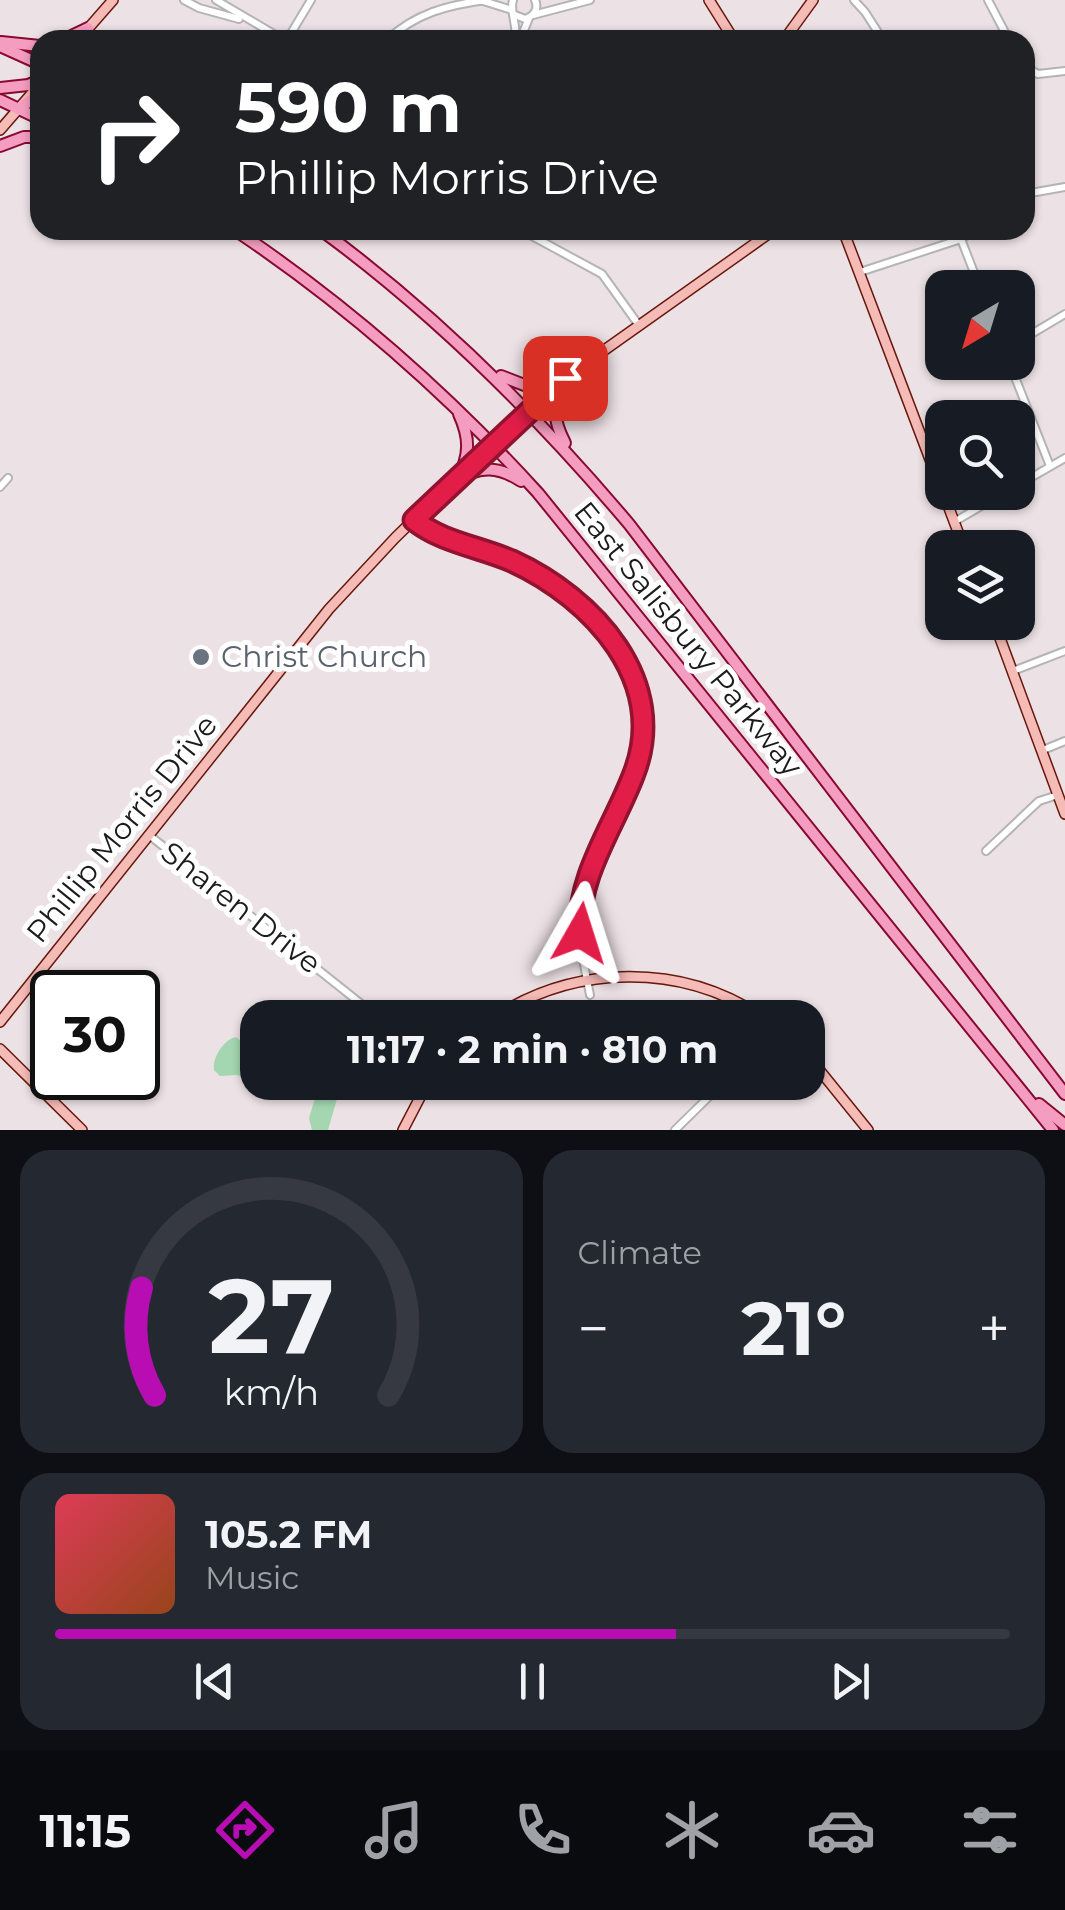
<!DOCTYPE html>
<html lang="en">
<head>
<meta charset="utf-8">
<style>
	:root { --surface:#171b24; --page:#242831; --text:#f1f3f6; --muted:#9ea1a6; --line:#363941; --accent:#b80db3 }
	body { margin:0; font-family:Montserrat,sans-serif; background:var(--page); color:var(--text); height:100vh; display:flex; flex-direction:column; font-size:38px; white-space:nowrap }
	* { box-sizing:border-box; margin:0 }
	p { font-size:32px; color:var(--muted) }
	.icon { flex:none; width:55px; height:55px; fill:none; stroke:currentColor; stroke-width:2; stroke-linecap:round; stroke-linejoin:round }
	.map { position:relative; height:1130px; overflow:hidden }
	.drawer { display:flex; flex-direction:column; gap:20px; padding:20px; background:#0d0f14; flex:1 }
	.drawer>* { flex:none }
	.top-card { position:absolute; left:30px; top:30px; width:1005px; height:210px; border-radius:30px; box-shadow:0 2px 8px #0004; background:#202124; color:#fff; overflow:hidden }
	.needle { width:65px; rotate:218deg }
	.fabs { position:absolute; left:925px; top:270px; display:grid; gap:20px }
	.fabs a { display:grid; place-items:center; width:110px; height:110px; border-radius:20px; background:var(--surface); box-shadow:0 2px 8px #0004; font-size:50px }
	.speed { position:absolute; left:30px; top:970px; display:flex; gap:20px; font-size:50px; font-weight:700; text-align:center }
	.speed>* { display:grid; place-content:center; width:130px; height:130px; border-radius:50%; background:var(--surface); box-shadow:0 2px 8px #0004; line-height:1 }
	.speed .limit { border:5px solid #111; border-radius:15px; background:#fff; color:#111 }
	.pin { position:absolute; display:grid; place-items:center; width:85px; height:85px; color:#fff; margin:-42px; border-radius:20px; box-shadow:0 5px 15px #0006 }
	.me { position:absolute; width:110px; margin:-55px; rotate:6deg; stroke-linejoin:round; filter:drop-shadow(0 0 8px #0008) }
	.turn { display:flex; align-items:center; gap:35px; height:210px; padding:0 40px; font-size:45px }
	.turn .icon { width:130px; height:130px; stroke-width:2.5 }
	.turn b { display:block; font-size:70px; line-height:85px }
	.big { font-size:75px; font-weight:700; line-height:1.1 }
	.drawer .tile { flex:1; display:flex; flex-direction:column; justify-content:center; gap:15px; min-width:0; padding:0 35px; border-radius:30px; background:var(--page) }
	.drawer .dial { align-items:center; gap:0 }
	.dial svg { height:260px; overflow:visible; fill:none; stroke:var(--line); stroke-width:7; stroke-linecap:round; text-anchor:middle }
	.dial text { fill:var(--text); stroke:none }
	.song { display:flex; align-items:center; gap:30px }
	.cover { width:120px; height:120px; border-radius:15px; background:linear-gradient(135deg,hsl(350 70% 55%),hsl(20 70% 35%)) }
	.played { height:10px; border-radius:5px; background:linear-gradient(90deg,var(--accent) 65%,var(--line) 65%) }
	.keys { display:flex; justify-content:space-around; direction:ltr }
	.heat { display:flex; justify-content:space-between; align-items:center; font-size:55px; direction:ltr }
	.drawer .tiles { flex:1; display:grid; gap:20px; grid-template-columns:1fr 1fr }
	.tile:last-child { grid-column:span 2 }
	.trip { position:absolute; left:240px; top:1000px; width:585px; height:100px; border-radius:30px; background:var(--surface); box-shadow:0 2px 8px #0004; font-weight:700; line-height:100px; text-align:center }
	.dock { display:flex; height:160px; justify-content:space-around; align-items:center; background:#090b0e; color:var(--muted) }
	.dock .icon { width:70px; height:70px }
	.dock .current { color:var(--accent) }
	.dock b { font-size:45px; color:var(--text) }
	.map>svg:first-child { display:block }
	.water { fill:#a4d7b1 }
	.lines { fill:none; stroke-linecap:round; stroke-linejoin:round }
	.street-casing { stroke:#b4b4b4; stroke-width:10 }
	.secondary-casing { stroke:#68180c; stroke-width:12 }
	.primary-casing { stroke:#880a30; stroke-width:14 }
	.street { stroke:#fff; stroke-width:6 }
	.secondary { stroke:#f4bbb7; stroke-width:9 }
	.primary { stroke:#f59dc0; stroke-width:10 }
	.route-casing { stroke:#92132f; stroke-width:25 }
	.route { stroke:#e11d48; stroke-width:18 }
	.worship-dot { fill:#6b7280; stroke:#fff; stroke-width:4 }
	.labels { text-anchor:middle; stroke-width:10; stroke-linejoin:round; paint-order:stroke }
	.street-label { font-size:30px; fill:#1b1b1b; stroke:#fff }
	.worship-label { font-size:30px; fill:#5b616d; stroke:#fff; text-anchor:start }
</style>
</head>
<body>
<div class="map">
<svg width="1065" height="1130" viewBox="0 0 1065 1130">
	<rect width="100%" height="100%" fill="#ece1e4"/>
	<!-- water -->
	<g class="water">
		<path d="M236,1037C246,1043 246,1056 257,1063V1077L253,1080L237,1075L220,1076L214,1070C212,1058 224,1039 236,1037Z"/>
		<polygon points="320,1082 341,1085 328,1130 312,1130 309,1118"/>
	</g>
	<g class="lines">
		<!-- street casing -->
		<g class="street-casing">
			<g id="street">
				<polyline points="184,0 199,8 239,19"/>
				<polyline points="216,0 284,40"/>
				<path d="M513,0C509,12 518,24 515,40"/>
				<polyline points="854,0 865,12 883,40"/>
				<polyline points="988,0 1009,40"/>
				<polyline points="483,1 512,10"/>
				<path d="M515,15L525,19C534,16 539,9 535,0"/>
				<polyline points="533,15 590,0"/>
				<polyline points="287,40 311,0"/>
				<path d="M387,40C416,13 448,5 486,0"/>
				<polyline points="520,40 529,18"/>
				<polyline points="1025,67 1038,74 1065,71"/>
				<polyline points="1025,194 1065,187"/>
				<polyline points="521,230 602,274 638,324"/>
				<polyline points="961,239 980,288"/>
				<polyline points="860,272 961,239 975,230"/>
				<polyline points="1018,342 1065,314"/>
				<polyline points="1009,362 1050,466"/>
				<polyline points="1018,485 1065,458"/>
				<polyline points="0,487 8,478"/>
				<path d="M414,520C437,540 470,544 498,556C536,571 569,595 599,623C618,641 631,663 638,688C659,766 598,825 582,897C575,929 584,964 590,995"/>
				<polyline points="954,522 1005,492"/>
				<polyline points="1013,671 1065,651"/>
				<polyline points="1043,750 1065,741"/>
				<polyline points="149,835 379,1018"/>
				<polyline points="986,851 1039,801 1058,795"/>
				<polyline points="463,1082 473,1090"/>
				<polyline points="675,1130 724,1082"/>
			</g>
		</g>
		<!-- secondary casing -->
		<g class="secondary-casing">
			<g id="secondary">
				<polyline points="709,0 734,40"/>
				<polyline points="78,40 113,0"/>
				<polyline points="784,40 813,0"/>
				<polyline points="0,130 40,84"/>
				<polyline points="843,230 942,491"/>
				<polyline points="943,492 964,548"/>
				<polyline points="994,622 1065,814"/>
				<path d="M493,1018C575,964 682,962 764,1018"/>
				<polyline points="0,1022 329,609 395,538 492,443 565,378 774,230"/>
				<polyline points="0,1049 82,1130"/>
				<polyline points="808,1056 868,1130"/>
				<polyline points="403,1130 428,1082"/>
			</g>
		</g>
		<!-- primary casing -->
		<g class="primary-casing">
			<g id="primary">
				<polyline points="63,40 88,28"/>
				<polyline points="1,42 40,46"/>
				<polyline points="0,46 40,64"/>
				<polyline points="0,88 28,85 40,80"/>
				<polyline points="0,100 40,119"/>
				<polyline points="18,109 40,94"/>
				<polyline points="0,146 24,137 40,137"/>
				<path d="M235,230C347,305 447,393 538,493L1053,1130"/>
				<path d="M321,230C437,315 536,414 629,524L1065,1094"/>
				<polyline points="501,376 532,388 564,378"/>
				<path d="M565,443C552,418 552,403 565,378"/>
				<path d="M458,478C470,455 470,438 459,414"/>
				<path d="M457,479C481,466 498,466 521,481"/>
				<polyline points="1039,1104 1065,1125"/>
			</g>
		</g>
		<!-- street -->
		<use href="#street" class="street"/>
		<!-- secondary -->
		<use href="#secondary" class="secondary"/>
		<!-- primary -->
		<use href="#primary" class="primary"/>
	</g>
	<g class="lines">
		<!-- route casing -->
		<g class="route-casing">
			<path id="route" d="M565,378L414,520C441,542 480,547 512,561C593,598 671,682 633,776C613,828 577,876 580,933"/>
		</g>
		<!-- route -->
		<use href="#route" class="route"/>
	</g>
	<!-- markers -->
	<circle class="worship-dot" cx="201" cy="657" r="10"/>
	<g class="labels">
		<!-- street labels -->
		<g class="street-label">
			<text transform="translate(688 639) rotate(51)" y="10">East Salisbury Parkway</text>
			<text transform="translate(122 829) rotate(-51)" y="10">Phillip Morris Drive</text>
			<text transform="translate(241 908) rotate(38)" y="10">Sharen Drive</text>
		</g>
		<!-- worship labels -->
		<g class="worship-label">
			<text x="221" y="667">Christ Church</text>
		</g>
	</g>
</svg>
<div class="fabs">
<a><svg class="needle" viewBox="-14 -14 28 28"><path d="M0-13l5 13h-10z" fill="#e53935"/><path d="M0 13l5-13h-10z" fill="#9ea1a6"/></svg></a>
<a><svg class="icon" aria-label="search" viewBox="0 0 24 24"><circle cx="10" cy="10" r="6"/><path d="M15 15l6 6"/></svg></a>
<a><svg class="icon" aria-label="layers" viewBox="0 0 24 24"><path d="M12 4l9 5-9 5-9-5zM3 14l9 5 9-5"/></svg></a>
</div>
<div class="speed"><div class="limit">30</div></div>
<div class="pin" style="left:565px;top:378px;background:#d93025"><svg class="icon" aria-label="arrive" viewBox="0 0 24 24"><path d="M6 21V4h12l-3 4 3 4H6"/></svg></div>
<svg class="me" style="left:580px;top:933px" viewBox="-20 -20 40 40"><path d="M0-17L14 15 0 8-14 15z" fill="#e11d48" stroke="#fff" stroke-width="4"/></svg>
<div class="trip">11:17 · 2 min · 810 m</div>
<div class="top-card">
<div class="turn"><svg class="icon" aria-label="right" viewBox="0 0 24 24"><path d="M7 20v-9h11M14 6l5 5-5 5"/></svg><div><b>590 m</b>Phillip Morris Drive</div></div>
</div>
</div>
<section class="drawer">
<div class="tiles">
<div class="tile dial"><svg viewBox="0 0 100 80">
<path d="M14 69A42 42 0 1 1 86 69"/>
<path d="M14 69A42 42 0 0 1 10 36" stroke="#b80db3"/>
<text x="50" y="56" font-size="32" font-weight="700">27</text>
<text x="50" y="72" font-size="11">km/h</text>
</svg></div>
<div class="tile"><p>Climate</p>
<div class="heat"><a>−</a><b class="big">21°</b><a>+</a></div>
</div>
<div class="tile">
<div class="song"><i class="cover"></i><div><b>105.2 FM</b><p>Music</p></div></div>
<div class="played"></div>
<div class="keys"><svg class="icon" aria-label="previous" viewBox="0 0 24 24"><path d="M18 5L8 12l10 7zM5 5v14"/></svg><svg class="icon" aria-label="pause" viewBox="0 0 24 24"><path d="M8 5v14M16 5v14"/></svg><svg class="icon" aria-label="next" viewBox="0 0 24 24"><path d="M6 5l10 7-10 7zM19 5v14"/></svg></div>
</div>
</div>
</section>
<nav class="dock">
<b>11:15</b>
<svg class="icon current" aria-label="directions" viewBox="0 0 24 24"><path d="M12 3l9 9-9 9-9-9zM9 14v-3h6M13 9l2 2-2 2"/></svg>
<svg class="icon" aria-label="music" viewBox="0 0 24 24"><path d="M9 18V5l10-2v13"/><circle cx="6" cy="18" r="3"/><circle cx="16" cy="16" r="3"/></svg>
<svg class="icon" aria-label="phone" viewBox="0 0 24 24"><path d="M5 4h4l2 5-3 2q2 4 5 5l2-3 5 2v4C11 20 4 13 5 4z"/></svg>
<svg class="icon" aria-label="climate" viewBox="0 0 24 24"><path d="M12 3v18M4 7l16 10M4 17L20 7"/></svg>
<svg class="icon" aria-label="car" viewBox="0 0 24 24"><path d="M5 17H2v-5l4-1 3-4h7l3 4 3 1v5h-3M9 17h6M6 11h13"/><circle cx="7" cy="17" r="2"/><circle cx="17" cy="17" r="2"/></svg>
<svg class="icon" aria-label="filters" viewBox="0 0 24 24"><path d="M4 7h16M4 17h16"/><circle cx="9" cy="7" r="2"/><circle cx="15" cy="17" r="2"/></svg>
</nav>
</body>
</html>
